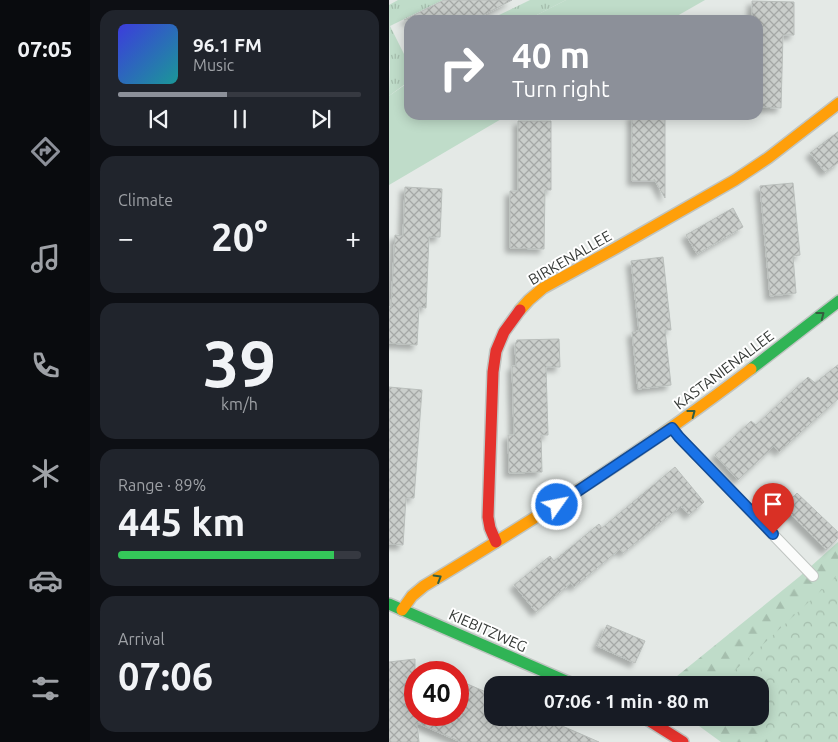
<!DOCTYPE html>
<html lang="en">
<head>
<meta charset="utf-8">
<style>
	:root { --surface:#171b24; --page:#20242c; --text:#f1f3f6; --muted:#9ea1a6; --line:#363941; --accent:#8c9099 }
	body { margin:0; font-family:Ubuntu,sans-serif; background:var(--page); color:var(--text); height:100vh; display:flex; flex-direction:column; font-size:19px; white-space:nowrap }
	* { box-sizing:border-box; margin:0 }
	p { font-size:16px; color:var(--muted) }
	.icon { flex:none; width:28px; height:28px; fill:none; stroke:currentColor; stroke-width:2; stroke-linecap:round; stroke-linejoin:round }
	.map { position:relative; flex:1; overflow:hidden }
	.panel { display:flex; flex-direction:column; gap:10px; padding:10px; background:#0d0f14; width:299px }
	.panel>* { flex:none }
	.guide { position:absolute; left:15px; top:15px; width:359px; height:105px; border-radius:15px; box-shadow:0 2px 12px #0003; background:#8c9099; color:#fff; overflow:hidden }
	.speed { position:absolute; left:15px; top:661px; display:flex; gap:10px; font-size:25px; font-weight:700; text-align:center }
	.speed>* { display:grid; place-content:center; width:65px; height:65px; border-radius:50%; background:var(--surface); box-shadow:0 2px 12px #0003; line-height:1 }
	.speed .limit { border:8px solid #d22; background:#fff; color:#111 }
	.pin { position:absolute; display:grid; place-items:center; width:42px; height:42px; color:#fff; margin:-51px -21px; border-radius:50% 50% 50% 0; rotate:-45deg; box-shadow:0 0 5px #0007 }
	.pin .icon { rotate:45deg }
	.me { position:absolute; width:55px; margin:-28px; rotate:57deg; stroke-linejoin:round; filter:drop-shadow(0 0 4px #0008) }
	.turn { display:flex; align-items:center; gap:18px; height:105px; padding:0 25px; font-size:22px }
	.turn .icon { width:65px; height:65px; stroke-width:2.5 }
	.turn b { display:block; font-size:35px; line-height:42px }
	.big { font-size:38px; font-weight:700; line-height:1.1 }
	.panel .widget { flex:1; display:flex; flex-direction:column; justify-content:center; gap:8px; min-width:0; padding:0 18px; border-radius:15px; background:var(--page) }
	.panel .dial { align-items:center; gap:0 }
	.dial b { font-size:65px; line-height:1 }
	.song { display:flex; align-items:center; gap:15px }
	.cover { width:60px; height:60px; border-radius:8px; background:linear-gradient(135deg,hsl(240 70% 55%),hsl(180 70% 35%)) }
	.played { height:5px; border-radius:2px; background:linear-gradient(90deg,var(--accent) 45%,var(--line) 45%) }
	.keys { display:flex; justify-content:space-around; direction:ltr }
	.heat { display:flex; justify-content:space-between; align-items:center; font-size:28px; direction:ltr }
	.charge { height:8px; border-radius:4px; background:linear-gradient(90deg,#34c759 89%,var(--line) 0) }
	.trip { position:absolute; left:95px; top:676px; width:285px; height:50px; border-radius:15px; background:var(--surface); box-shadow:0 2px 12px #0003; font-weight:700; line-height:50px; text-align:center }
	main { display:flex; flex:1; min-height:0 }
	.tab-bar { display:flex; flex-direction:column; width:90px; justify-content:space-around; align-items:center; background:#090b0e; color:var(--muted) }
	.tab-bar .icon { width:35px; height:35px }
	.tab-bar .current { color:var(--accent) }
	.tab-bar b { font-size:22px; color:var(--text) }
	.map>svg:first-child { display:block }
	.grass { fill:url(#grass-tufts) }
	.forest { fill:url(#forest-firs) }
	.park { fill:url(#park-crowns) }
	.garden { fill:#bfdcc9 }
	.building { fill:url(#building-cross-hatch); stroke:#b9bebb; filter:url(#shadow) }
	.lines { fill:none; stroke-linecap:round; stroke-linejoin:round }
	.lane-casing { stroke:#c0c5c2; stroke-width:12 }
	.fast-casing { stroke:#c0c5c2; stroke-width:14 }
	.slow-casing { stroke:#c0c5c2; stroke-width:14 }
	.jam-casing { stroke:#c0c5c2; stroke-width:14 }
	.lane { stroke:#fbfcfb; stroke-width:10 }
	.fast { stroke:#30b455; stroke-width:11 }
	.slow { stroke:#ff9f0a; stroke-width:11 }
	.jam { stroke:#e5322d; stroke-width:11 }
	.oneway { stroke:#345e3f }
	.route-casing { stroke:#114b97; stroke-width:12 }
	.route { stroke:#1a73e8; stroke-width:9 }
	.labels { text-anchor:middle; stroke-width:4; stroke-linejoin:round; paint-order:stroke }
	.street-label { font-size:15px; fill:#353936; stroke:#fff }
</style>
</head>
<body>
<main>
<nav class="tab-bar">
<b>07:05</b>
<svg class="icon current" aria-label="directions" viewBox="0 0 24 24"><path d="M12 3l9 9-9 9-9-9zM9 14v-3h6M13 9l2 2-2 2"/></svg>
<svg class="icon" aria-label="music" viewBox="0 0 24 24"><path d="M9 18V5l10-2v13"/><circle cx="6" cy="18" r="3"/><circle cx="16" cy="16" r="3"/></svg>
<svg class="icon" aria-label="phone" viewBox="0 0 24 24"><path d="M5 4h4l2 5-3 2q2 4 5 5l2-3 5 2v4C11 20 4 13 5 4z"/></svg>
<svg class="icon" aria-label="climate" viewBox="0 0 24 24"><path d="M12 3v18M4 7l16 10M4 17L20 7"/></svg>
<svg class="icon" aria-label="car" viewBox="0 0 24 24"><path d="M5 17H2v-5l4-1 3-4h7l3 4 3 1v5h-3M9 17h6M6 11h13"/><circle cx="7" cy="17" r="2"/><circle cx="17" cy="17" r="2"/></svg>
<svg class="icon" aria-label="filters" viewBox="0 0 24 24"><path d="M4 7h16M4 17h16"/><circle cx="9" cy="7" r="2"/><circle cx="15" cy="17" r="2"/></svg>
</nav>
<section class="panel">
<div class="widget">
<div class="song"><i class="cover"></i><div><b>96.1 FM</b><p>Music</p></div></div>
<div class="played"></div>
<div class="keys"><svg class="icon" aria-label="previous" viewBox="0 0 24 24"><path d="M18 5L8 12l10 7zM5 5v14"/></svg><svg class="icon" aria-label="pause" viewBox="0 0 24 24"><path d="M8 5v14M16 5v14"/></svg><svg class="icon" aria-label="next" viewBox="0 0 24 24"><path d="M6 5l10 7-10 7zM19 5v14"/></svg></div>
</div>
<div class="widget"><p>Climate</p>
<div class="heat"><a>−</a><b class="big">20°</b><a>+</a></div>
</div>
<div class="widget dial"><b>39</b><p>km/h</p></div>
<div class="widget"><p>Range · 89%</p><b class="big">445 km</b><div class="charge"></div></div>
<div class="widget"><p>Arrival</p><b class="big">07:06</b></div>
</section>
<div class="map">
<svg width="450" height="742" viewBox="0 0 450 742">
	<defs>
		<pattern id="grass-tufts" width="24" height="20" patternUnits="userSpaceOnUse" patternTransform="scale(1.25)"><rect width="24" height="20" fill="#bfdcc9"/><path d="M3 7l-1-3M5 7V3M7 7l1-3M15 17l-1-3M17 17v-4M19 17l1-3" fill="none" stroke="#a5bead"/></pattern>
		<pattern id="forest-firs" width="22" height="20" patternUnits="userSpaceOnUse" patternTransform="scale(1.25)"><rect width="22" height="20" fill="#bfdcc9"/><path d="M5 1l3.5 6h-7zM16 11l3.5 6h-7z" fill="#a5bead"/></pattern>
		<pattern id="park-crowns" width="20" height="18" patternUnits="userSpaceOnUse" patternTransform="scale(1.25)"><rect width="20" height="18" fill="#bfdcc9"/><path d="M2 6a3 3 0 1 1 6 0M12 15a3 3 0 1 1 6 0" fill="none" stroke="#a5bead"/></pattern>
		<pattern id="building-cross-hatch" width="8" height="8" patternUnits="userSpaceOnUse" patternTransform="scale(1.25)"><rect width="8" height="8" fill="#cacecb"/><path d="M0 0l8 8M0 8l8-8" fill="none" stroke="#a5a8a6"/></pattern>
		<filter id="shadow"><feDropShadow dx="-4.5" dy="4.5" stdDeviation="2.5" flood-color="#0004"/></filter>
	</defs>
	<rect width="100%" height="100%" fill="#e4e9e6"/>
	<!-- grass -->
	<g class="grass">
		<polygon points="9,0 54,0 1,26 18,60 20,60 20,81 0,96 1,68 0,5"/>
		<polygon points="141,0 177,0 138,20 112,20 110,15"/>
	</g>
	<!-- forest -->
	<polygon class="forest" points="449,542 449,742 332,742 299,718 371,718 371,685 277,685 410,577"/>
	<!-- park -->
	<polygon class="park" points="449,575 449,742 385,742 350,718 371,718 371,685 330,685"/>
	<!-- garden -->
	<g class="garden">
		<polygon points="177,0 316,0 281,20 138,20"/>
		<polygon points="20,82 20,115 119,115 0,185 0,96"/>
	</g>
	<!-- building -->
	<g class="building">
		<polygon points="55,0 123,0 85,20 15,20"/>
		<polygon points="363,1 405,2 405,35 394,35 392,108 369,107 369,20 363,20"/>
		<polygon points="243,115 276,115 276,198 265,179 266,181 243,181"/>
		<polygon points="129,121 162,121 162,190 156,190 155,249 121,248 121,191 129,191"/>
		<polygon points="450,131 450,162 436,172 421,153"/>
		<polygon points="404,183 411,255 404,256 407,293 381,296 371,186"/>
		<polygon points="16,187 53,189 51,237 40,237 37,308 30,307 28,345 0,343 0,307 2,308 6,235 14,236"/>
		<polygon points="344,208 354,227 308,254 297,235"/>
		<polygon points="274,257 282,330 276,330 282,385 249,389 243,332 250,331 242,261"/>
		<polygon points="170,339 171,367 157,367 159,435 152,435 153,472 120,473 119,435 125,435 123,366 127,366 126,345 128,340"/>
		<polygon points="450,364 450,398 390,452 385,446 349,480 326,455 362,421 367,425 419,377 426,383"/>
		<polygon points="0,387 33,390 25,498 17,498 14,545 0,544"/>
		<polygon points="286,467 315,502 300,515 292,506 234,553 231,549 185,587 182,583 147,612 125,585 161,556 165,561 210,524 213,528"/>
		<polygon points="408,493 450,533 450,537 437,550 394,507"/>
		<polygon points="218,625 256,641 246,663 208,646"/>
		<polygon points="26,659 26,715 69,715 69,680 104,695 104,718 155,718 210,742 72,742 28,723 30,742 0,742 0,662"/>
	</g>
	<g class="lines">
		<!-- lane casing -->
		<g class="lane-casing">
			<polyline id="lane" points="284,429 290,437 424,576"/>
		</g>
		<!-- fast casing -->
		<g class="fast-casing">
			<g id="fast">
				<polyline points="362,369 450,301"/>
				<polyline points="0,604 186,685"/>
			</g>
		</g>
		<!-- slow casing -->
		<g class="slow-casing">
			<g id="slow">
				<polyline points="131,310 140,300 154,288 227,248 346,180 379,158 450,103"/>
				<path d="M13,610L23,596L35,586C147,518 258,449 362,369"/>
			</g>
		</g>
		<!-- jam casing -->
		<g class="jam-casing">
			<g id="jam">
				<polyline points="107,542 101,528 99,517 104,372 107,351 115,332 131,310"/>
				<polyline points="256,718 294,742"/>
			</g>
		</g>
		<!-- lane -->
		<use href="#lane" class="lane"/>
		<!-- fast -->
		<use href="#fast" class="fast"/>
		<!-- slow -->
		<use href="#slow" class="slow"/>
		<!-- jam -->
		<use href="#jam" class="jam"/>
	</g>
	<!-- one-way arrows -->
	<defs><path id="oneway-chevron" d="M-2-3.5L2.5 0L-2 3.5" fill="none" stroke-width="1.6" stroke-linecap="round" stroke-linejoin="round" transform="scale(1.25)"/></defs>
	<g class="oneway">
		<use href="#oneway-chevron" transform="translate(432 315) rotate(-38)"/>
		<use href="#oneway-chevron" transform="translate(303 413) rotate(-37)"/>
		<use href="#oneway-chevron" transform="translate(49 578) rotate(-31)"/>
	</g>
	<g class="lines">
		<!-- route casing -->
		<g class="route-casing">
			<polyline id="route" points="168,505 283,428 290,437 384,534"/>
		</g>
		<!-- route -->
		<use href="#route" class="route"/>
	</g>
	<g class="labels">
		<!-- street labels -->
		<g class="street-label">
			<text transform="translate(181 258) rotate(-30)" y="5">BIRKENALLEE</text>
			<text transform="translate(335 370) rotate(-37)" y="5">KASTANIENALLEE</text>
			<text transform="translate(99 631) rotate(24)" y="5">KIEBITZWEG</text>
		</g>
	</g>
</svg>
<div class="speed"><div class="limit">40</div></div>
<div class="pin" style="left:384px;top:534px;background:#d93025"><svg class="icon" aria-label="arrive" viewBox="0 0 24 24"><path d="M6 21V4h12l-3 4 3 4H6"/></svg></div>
<svg class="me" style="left:168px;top:505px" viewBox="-20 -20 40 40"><circle r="17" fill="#1a73e8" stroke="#fff" stroke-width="3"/><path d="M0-11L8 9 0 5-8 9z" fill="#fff"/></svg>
<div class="trip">07:06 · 1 min · 80 m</div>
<div class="guide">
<div class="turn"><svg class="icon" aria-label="right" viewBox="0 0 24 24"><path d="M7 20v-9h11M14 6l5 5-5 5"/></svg><div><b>40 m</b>Turn right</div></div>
</div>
</div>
</main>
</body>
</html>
